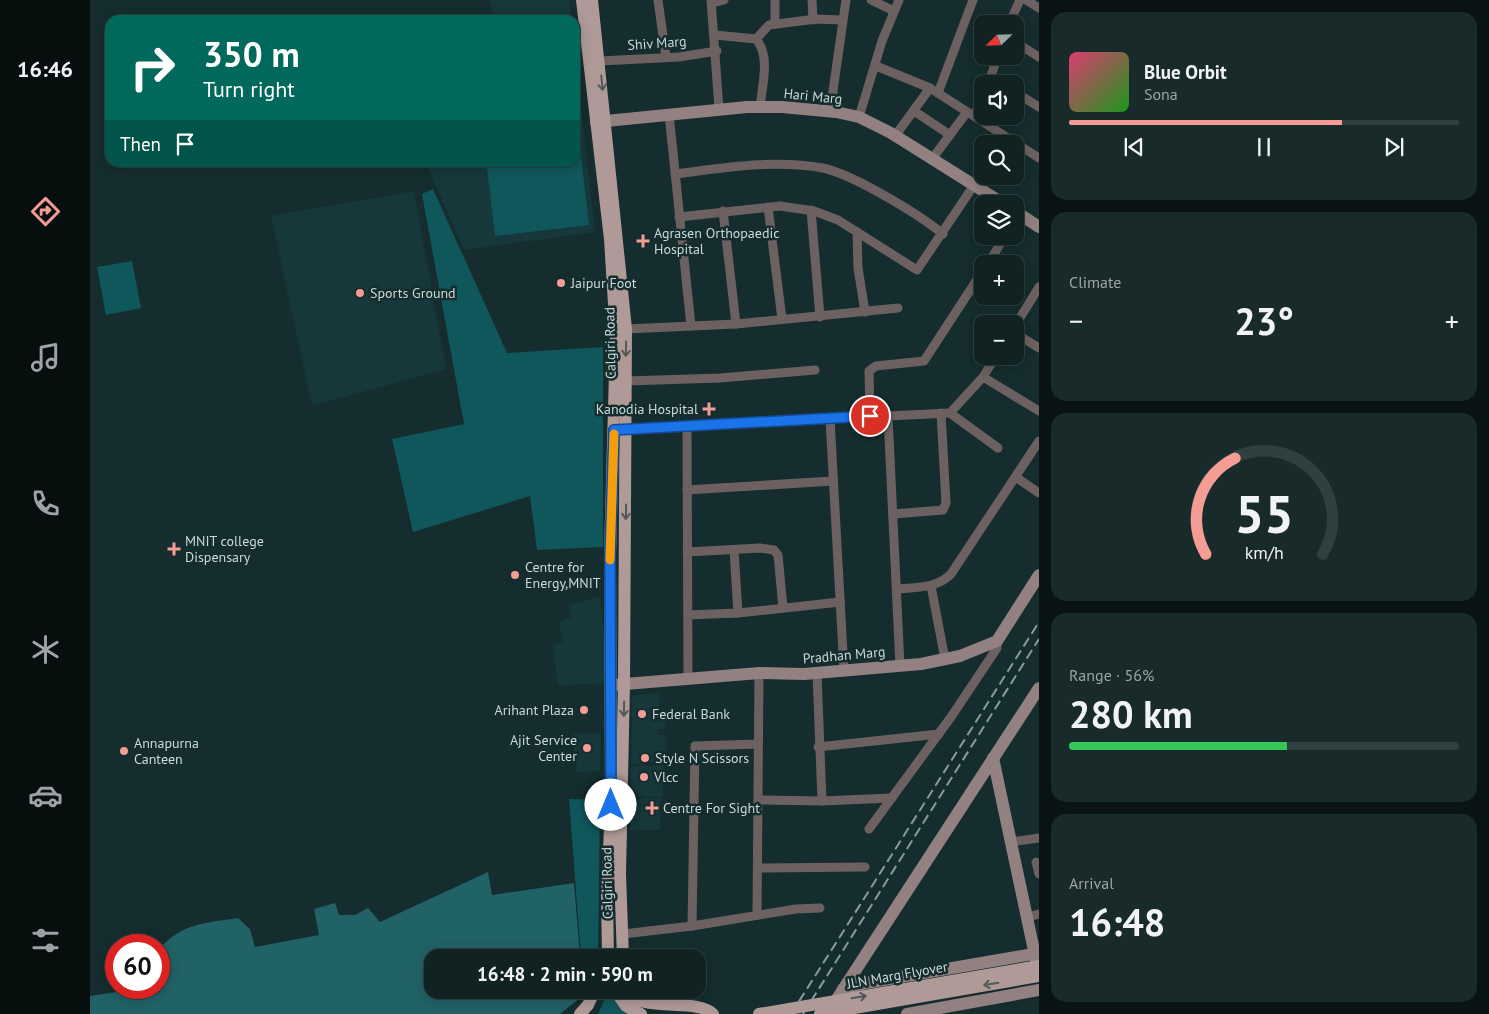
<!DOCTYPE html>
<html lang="en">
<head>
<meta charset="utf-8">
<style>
	:root { --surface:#102222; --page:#192a2a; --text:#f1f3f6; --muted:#9ca4a5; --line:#303f40; --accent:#f59c95 }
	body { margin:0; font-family:"PT Sans",sans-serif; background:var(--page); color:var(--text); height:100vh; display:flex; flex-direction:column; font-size:19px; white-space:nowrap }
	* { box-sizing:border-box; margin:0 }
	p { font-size:16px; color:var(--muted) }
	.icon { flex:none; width:28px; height:28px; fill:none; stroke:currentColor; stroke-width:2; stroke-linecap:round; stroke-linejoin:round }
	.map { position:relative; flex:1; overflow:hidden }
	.side { display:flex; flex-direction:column; gap:12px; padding:12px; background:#091313; width:450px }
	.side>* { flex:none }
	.banner { position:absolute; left:15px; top:15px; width:475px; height:152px; border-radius:15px; box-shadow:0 2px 12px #0003,0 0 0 1px var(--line); background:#00695c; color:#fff; overflow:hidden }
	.needle { width:32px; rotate:247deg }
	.buttons { position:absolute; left:884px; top:15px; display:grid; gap:10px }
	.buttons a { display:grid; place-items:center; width:50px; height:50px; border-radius:10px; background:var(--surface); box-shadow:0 2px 12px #0003,0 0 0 1px var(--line); font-size:25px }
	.speed { position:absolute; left:15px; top:934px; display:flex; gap:10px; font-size:25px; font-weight:700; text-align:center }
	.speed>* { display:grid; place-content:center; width:65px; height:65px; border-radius:50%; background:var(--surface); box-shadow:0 2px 12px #0003,0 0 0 1px var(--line); line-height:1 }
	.speed .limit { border:8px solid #d22; background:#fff; color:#111 }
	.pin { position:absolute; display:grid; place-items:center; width:42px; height:42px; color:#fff; margin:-21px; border:2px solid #fff; border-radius:50%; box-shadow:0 1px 5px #0007 }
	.me { position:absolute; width:55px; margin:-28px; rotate:0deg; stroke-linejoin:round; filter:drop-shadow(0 0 4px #0008) }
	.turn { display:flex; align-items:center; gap:18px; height:105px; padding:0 15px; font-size:22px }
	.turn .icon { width:65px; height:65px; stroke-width:2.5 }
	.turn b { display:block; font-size:35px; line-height:42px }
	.then { display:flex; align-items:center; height:48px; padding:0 15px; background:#0003; gap:10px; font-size:19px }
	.big { font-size:38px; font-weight:700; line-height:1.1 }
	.side .card { flex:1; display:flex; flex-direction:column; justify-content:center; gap:8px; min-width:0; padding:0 18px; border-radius:15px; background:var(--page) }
	.side .dial { align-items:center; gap:0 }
	.dial svg { height:130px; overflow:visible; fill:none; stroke:var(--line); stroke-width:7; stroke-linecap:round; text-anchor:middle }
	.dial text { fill:var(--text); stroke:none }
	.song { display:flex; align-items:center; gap:15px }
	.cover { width:60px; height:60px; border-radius:8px; background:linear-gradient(135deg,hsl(340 70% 55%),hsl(120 70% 35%)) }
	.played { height:5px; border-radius:2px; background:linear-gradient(90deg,var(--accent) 70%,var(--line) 70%) }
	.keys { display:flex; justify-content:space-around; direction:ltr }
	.heat { display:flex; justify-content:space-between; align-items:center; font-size:28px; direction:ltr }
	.charge { height:8px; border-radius:4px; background:linear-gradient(90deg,#34c759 56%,var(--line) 0) }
	.trip { position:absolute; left:334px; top:949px; width:282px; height:50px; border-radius:15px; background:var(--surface); box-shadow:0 2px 12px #0003,0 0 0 1px var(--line); font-weight:700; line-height:50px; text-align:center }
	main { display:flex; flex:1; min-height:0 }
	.dock { display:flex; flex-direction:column; width:90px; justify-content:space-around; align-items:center; background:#060e0e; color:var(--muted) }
	.dock .icon { width:35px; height:35px }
	.dock .current { color:var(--accent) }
	.dock b { font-size:22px; color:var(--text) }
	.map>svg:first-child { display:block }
	.built { fill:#16383a }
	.green { fill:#10575b }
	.forest { fill:#216266 }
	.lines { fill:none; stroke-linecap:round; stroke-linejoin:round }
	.street { stroke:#6c6160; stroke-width:9 }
	.secondary { stroke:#928180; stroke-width:12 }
	.primary { stroke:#af9a98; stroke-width:12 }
	.rail { stroke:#8a9b9c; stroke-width:2; stroke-dasharray:10 5; stroke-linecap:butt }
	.primary-bridge { stroke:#af9a98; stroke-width:12 }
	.oneway { stroke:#535958 }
	.route-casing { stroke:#114b97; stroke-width:12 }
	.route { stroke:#1a73e8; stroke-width:9 }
	.slow { stroke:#f59e0b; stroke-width:9 }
	.poi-dot { fill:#f59c95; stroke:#152d2e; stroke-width:2 }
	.labels { text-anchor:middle; stroke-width:5; stroke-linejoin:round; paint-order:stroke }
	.street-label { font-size:14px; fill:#cbd8d9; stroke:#152d2e }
	.poi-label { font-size:14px; fill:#cbd8d9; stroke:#152d2e; text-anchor:start }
</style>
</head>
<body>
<main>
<nav class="dock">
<b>16:46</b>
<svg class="icon current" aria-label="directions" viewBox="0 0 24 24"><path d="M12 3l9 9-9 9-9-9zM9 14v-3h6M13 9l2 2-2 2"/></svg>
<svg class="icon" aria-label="music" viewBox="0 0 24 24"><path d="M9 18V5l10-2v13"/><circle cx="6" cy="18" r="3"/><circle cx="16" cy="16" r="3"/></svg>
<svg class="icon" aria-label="phone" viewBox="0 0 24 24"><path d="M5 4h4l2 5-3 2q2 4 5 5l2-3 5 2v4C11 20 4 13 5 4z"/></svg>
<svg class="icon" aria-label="climate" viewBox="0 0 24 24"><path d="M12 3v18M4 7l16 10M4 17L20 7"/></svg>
<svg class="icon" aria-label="car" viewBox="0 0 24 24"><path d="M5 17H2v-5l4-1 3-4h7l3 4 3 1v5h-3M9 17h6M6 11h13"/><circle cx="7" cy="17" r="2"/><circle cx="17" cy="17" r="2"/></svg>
<svg class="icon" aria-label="filters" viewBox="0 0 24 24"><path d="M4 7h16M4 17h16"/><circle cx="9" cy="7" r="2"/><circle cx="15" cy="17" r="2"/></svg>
</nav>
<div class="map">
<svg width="949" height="1014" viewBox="0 0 949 1014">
	<rect width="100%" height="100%" fill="#152d2e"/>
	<!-- built -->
	<g class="built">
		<polygon points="400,0 479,0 481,20 404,20"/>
		<polygon points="486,58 505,232 374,250 336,163 485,162"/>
		<polygon points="324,191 356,369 222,406 181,216"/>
		<polygon points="510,597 515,645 514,683 468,686 463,645 473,642 469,621 481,617 479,605"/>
		<polygon points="569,693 570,711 575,711 576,729 567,730 567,735 576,735 576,762 541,764 542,697 544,695"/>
		<polygon points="511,733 510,771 487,772 482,734"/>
		<polygon points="574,765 573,796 541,797 541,766"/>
		<polygon points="571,797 570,830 540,830 541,799"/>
	</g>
	<!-- green -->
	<g class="green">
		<polygon points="485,156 491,156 499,225 405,236 397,167 432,162 485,162"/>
		<polygon points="343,189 417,353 513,347 513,547 447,550 440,496 323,532 302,439 374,424 332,194"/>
		<polygon points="42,261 51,308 16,315 7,267"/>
		<polygon points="479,799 510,800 508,957 491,957"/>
		<polygon points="519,990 528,1005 540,1014 508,1014"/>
	</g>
	<!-- forest -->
	<path class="forest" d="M398,872L402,895L484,883L490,957L342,958V990H493L490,998L470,1014H0V996L27,992L32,988H69V949C92,923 115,923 148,918L160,929L165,947L229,935L224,909L245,903L249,915H265L278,908L290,922Z"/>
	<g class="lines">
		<!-- street -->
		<g class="street">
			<polyline points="568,0 576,57"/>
			<polyline points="621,0 629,109"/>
			<polyline points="722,0 723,20"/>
			<polyline points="781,0 804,11"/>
			<polyline points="936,0 949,8"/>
			<polyline points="622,3 634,0"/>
			<polyline points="685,24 685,0"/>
			<polyline points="919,24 930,0"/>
			<path d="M625,35L666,39C681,56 672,86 670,107"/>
			<polyline points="666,39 679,25 726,19 752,20"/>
			<polyline points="925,42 949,57"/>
			<polyline points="510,61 589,57 627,51"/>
			<polyline points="786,66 840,88 949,158"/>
			<polyline points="900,77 911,84"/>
			<polyline points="898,84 908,56"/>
			<polyline points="925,92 949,107"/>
			<polyline points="848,93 883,0"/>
			<polyline points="824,111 860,135"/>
			<polyline points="740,112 756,0"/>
			<polyline points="579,114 601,326"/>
			<polyline points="884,116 892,97"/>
			<polyline points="769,117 792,41 809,0"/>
			<polyline points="805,136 840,88"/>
			<polyline points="842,159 877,112"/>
			<path d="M585,174C633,168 685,159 733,168C764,175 827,213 853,234"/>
			<polyline points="678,207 692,319"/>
			<polyline points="721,210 730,317"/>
			<polyline points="633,211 646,324"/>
			<polyline points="589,217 690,206 724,211 748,220 827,270 884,185"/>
			<polyline points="767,232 768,268 775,312"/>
			<polyline points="898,264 915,236"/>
			<polyline points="925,326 949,287"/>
			<polyline points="536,329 646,324 808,308"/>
			<polyline points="925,333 949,348"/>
			<polyline points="893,377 949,411"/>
			<polyline points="536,381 630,378 725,370"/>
			<polyline points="860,413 908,448"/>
			<polyline points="780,416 779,371 786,366 834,361 892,272"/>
			<polyline points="798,416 810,666"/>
			<polyline points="740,419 754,671"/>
			<polyline points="597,426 598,678"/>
			<polyline points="529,429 860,413 893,377 906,356"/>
			<polyline points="927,478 949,493"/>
			<polyline points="597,490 743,481"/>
			<polyline points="803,514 853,510 856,503 851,413"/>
			<polyline points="644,550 648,613"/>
			<polyline points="597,552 670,548 684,550 688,555 693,608"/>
			<polyline points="841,586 855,659"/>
			<path d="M807,589C826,587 846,589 861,574L949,441"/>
			<polyline points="598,615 648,613 750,602"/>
			<polyline points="727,673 732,801 802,798"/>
			<polyline points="728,747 849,734"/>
			<polyline points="668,800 732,801"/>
			<polyline points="779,829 861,717 907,648 907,641"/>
			<polyline points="921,842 949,838"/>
			<polyline points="946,862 949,874"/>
			<polyline points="668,868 775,867"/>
			<polyline points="667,915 669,673"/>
			<polyline points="937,917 949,914"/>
			<polyline points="602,926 605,746 668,744"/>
			<polyline points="533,934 602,926 706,909 730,908"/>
		</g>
		<!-- secondary -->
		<g class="secondary">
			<polyline points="506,122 657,107 692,107 746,112 769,117 801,133 914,204"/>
			<polyline points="925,211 949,227"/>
			<polyline points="523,685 669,673 714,674 831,664 870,656 907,641 949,575"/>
			<polyline points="903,758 949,974"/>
			<polyline points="753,989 776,983 949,953"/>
			<polyline points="741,1008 949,688"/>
			<polyline points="817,1014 949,990"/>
		</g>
		<!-- primary -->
		<g class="primary">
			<polyline points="492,0 520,239 526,336 520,554 521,805 517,897 518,958"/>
			<polyline points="502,0 536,329 534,684 530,874 533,958"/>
			<polyline points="525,990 536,1006 551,1014"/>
			<path d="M536,990C548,1014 607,997 623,1014"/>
			<polyline points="490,1014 498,1005 505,990"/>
		</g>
		<!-- rail -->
		<g class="rail">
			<polyline points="701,1014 949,622"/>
			<polyline points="713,1014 949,639"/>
		</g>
		<!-- primary-bridge -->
		<g class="primary-bridge">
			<polyline points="669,1014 949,966"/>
			<polyline points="730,1014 949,976"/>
		</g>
	</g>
	<!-- one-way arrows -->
	<defs><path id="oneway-shaft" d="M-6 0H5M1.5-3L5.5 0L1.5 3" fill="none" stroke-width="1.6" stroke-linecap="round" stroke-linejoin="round" transform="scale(1.25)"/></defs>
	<g class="oneway">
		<use href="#oneway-shaft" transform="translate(512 83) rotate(84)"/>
		<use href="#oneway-shaft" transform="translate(536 349) rotate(91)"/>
		<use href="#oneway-shaft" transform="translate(536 512) rotate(91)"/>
		<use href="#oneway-shaft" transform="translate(534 709) rotate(91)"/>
		<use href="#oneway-shaft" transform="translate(901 984) rotate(170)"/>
		<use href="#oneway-shaft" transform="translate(769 997) rotate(-10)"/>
	</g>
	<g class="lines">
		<!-- route casing -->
		<g class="route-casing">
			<polyline id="route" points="521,805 520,554 524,430 780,416"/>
		</g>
		<!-- route -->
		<use href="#route" class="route"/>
		<!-- slow -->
		<polyline class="slow" points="520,560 524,434"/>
	</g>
	<!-- markers -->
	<g class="poi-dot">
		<path d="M550.5 233.5h5v5h5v5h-5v5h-5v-5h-5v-5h5z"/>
		<circle cx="471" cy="283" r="5"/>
		<circle cx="270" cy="293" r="5"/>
		<path d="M616.5 401.5h5v5h5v5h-5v5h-5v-5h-5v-5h5z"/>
		<path d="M81.5 541.5h5v5h5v5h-5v5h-5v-5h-5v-5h5z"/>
		<circle cx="425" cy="575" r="5"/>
		<circle cx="494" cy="710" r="5"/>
		<circle cx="552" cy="714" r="5"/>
		<circle cx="497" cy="748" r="5"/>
		<circle cx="34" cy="751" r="5"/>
		<circle cx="555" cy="758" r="5"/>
		<circle cx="554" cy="777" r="5"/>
		<path d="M559.5 800.5h5v5h5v5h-5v5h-5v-5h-5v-5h5z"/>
	</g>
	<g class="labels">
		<!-- street labels -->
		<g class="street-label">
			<text transform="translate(567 43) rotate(-4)" y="5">Shiv Marg</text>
			<text transform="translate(723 96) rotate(6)" y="5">Hari Marg</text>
			<text transform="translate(520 343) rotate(-91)" y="5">Calgiri Road</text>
			<text transform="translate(754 655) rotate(-5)" y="5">Pradhan Marg</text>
			<text transform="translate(517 883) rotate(-91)" y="5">Calgiri Road</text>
			<text transform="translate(807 975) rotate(-10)" y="5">JLN Marg Flyover</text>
		</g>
		<!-- poi labels -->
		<g class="poi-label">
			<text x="564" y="238">Agrasen Orthopaedic<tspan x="564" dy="16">Hospital</tspan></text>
			<text x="481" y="288">Jaipur Foot</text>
			<text x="280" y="298">Sports Ground</text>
			<text x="608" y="414" text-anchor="end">Kanodia Hospital</text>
			<text x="95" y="546">MNIT college<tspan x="95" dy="16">Dispensary</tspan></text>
			<text x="435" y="572">Centre for<tspan x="435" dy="16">Energy,MNIT</tspan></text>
			<text x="484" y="715" text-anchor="end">Arihant Plaza</text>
			<text x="562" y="719">Federal Bank</text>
			<text x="487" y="745" text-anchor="end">Ajit Service<tspan x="487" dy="16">Center</tspan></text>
			<text x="44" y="748">Annapurna<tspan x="44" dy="16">Canteen</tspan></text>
			<text x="565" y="763">Style N Scissors</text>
			<text x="564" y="782">Vlcc</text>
			<text x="573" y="813">Centre For Sight</text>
		</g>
	</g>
</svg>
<div class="buttons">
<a><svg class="needle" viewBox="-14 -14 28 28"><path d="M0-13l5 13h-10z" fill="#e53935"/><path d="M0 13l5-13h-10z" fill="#9ca4a5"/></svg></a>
<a><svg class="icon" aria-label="sound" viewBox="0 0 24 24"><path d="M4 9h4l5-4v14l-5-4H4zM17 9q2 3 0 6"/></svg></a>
<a><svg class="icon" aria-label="search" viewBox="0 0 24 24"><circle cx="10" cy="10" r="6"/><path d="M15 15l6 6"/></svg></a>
<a><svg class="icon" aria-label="layers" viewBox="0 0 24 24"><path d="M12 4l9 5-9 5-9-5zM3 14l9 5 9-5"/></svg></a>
<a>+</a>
<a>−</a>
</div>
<div class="speed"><div class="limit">60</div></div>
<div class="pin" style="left:780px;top:416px;background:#d93025"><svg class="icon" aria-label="arrive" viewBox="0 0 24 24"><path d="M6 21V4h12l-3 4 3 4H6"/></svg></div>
<svg class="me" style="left:521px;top:805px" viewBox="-20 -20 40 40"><circle r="19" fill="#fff"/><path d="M0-13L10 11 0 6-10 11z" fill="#1a73e8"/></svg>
<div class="trip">16:48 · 2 min · 590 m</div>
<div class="banner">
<div class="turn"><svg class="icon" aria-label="right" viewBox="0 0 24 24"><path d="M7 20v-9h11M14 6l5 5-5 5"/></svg><div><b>350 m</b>Turn right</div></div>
<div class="then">Then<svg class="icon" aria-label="arrive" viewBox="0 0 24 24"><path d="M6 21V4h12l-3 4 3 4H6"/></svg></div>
</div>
</div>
<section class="side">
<div class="card">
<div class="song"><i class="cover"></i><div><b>Blue Orbit</b><p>Sona</p></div></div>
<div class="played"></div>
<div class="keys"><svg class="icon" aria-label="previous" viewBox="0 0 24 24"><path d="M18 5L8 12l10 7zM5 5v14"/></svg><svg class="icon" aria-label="pause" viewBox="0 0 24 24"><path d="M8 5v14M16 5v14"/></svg><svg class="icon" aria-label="next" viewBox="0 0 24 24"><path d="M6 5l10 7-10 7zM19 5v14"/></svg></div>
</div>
<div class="card"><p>Climate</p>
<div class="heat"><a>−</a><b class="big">23°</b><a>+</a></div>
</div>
<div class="card dial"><svg viewBox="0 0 100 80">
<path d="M14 69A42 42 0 1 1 86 69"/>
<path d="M14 69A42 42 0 0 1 32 10" stroke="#f59c95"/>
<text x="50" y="56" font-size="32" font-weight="700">55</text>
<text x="50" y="72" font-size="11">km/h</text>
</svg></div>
<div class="card"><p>Range · 56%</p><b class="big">280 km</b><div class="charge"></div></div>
<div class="card"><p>Arrival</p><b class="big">16:48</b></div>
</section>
</main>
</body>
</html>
